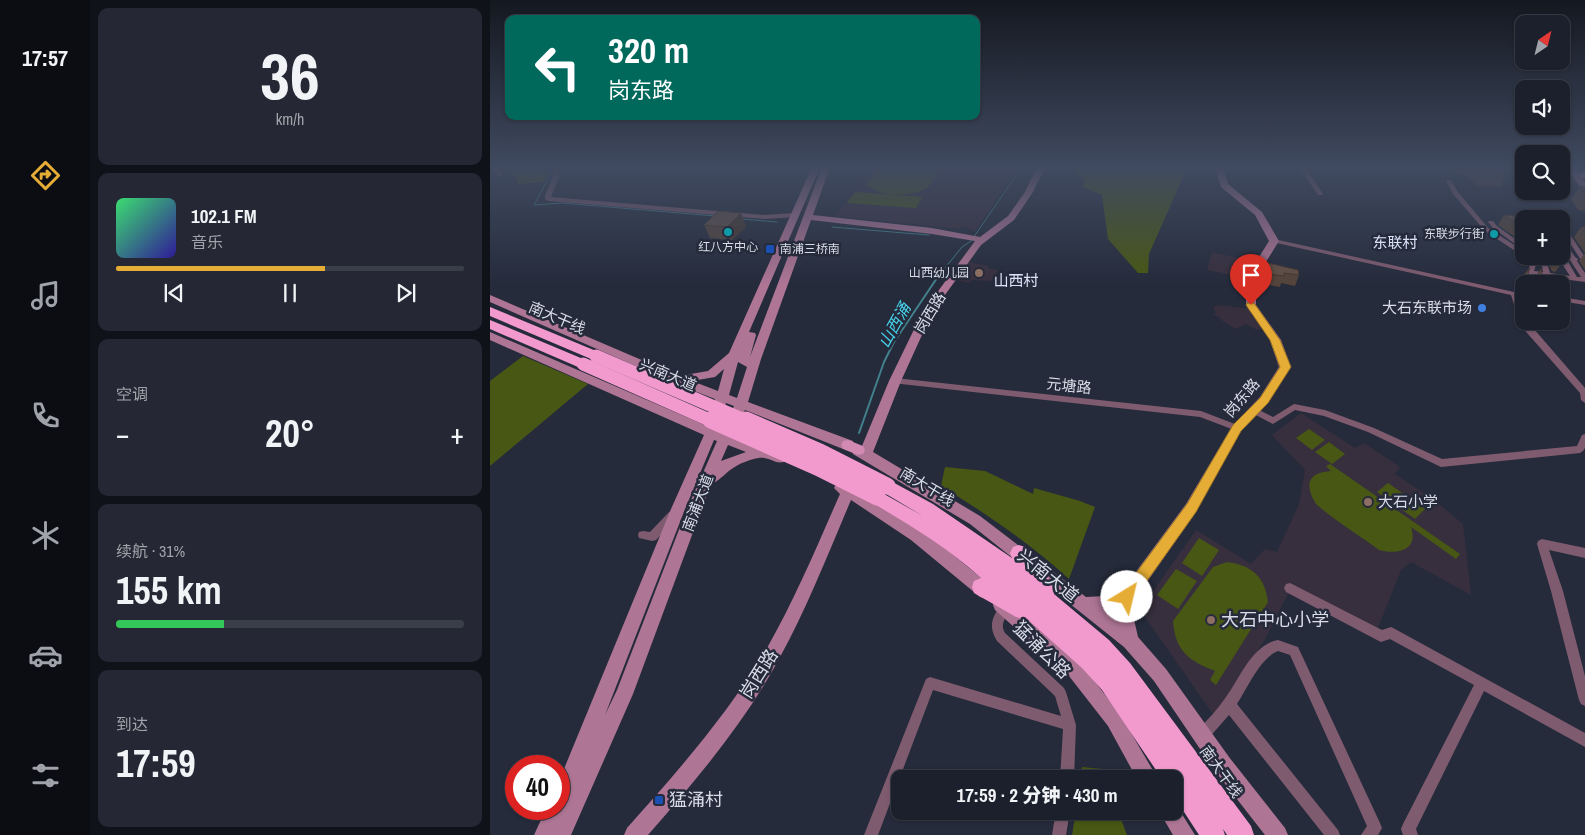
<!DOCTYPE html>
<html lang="zh">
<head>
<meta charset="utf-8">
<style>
	:root { --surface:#1c202c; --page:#252834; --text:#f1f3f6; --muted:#a0a3a9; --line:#3a3e48; --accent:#e5ad35 }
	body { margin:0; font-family:"Archivo Narrow","Noto Sans SC",sans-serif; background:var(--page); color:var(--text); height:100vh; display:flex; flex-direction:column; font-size:19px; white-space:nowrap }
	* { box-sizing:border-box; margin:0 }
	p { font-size:16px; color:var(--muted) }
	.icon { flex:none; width:28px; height:28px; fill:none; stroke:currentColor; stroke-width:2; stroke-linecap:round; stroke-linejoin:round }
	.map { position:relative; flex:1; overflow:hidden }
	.panel { display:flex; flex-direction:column; gap:8px; padding:8px; background:#0f1218; width:400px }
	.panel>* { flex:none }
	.top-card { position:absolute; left:15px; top:15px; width:475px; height:105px; border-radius:10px; box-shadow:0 1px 4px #0004,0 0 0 1px var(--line); background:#00695c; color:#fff; overflow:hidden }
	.needle { width:32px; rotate:35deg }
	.controls { position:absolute; left:1025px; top:15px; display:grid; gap:10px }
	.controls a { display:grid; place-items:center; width:55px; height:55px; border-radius:10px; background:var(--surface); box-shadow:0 1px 4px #0004,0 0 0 1px var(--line); font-size:25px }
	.speed { position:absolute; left:15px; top:755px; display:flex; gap:10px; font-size:25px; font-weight:700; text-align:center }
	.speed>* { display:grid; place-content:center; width:65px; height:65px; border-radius:50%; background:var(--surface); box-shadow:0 1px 4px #0004,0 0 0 1px var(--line); line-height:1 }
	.speed .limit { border:8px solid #d22; background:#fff; color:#111 }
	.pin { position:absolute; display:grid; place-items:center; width:42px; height:42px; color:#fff; margin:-51px -21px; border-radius:50% 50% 50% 0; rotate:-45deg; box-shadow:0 0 5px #0007 }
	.pin .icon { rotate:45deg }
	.me { position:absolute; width:55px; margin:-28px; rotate:36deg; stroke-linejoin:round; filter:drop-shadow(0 0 4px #0008) }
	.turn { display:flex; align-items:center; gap:18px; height:105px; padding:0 20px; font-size:22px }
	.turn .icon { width:65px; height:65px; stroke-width:2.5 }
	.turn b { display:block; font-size:35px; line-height:42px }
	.big { font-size:38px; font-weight:800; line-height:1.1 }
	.panel .card { flex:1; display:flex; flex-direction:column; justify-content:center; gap:8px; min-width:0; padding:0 18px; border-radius:10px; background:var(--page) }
	.panel .dial { align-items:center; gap:0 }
	.dial b { font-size:65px; line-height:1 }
	.song { display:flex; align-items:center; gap:15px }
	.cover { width:60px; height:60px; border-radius:8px; background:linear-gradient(135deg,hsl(140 70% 55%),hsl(250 70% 35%)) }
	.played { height:5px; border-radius:2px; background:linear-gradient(90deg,var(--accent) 60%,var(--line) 60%) }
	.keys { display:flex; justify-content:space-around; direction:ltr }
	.heat { display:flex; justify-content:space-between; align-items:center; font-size:28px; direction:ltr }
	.charge { height:8px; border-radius:4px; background:linear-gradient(90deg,#34c759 31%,var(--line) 0) }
	.trip { position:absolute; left:401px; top:770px; width:292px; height:50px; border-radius:10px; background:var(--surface); box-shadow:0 1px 4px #0004,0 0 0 1px var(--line); font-weight:800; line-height:50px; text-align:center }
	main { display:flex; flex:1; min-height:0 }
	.tabs { display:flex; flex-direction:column; width:90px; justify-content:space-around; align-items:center; background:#0b0d12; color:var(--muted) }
	.tabs .icon { width:35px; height:35px }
	.tabs .active { color:var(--accent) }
	.tabs b { font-size:22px; color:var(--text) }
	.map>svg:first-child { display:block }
	.education { fill:#372f3e }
	.green { fill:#485713 }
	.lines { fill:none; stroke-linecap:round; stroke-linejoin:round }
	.stream-far1 { stroke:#42808c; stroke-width:1 }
	.stream { stroke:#42808c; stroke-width:2 }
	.highway-tunnel { stroke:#404655; stroke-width:11; stroke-dasharray:11 5; stroke-linecap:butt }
	.street { fill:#7f5b6f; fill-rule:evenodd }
	.secondary { fill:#ae7595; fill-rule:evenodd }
	.primary { fill:#d289b2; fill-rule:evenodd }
	.highway { fill:#f29acd; fill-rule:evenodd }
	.highway-bridge-far1 { stroke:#f29acd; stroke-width:13 }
	.highway-bridge { stroke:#f29acd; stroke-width:17 }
	.wall { fill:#54443b }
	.shaded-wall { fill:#453730 }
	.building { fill:#624f45; stroke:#453730 }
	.route { fill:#e5ad35; stroke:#957022 }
	.culture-dot { fill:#0f9aa8; stroke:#252b3b; stroke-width:2 }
	.transit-dot { fill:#1a4fb4; stroke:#252b3b; stroke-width:2 }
	.education-dot { fill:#8d6e63; stroke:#252b3b; stroke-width:2 }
	.shop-dot { fill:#3f7fe0; stroke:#252b3b; stroke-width:2 }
	.labels { text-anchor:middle; stroke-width:5; stroke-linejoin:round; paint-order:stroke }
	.far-poi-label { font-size:12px; fill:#d9dde8; stroke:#252b3b; text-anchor:end }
	.far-quarter-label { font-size:15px; fill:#dbe3f9; stroke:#252b3b }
	.poi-label { font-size:15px; fill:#d9dde8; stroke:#252b3b; text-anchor:end }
	.street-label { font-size:15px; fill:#d9dde8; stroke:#252b3b }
	.water-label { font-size:16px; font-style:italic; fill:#47d3eb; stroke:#252b3b }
	.near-street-label { font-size:18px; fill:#d9dde8; stroke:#252b3b }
	.near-poi-label { font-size:18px; fill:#d9dde8; stroke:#252b3b; text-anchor:start }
</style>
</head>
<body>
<main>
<nav class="tabs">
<b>17:57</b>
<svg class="icon active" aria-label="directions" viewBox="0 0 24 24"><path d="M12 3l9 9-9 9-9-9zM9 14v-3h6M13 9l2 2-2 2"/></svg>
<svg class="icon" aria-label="music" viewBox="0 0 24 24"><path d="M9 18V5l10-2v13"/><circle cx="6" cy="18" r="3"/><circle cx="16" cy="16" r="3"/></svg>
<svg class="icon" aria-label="phone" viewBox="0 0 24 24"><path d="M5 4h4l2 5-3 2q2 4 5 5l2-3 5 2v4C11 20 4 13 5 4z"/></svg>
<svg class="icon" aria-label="climate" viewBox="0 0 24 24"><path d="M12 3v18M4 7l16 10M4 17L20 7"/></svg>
<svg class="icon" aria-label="car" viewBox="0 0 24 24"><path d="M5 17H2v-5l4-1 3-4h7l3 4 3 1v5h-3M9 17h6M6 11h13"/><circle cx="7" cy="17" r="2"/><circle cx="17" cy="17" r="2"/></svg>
<svg class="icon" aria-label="filters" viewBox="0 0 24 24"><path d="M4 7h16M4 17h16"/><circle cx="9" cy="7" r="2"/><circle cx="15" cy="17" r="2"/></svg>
</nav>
<section class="panel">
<div class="card dial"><b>36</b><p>km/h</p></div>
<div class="card">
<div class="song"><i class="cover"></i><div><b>102.1 FM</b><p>音乐</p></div></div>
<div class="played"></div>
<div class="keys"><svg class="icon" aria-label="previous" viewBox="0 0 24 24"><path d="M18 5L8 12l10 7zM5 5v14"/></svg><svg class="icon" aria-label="pause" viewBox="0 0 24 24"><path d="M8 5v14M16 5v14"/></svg><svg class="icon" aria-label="next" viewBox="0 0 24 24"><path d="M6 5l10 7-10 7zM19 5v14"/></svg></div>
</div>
<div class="card"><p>空调</p>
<div class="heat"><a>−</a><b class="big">20°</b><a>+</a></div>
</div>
<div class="card"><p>续航 · 31%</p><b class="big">155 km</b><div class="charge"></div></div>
<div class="card"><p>到达</p><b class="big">17:59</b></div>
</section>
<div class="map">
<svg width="1095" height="835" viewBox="0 0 1095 835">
	<rect width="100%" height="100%" fill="#252b3b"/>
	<!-- education -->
	<g class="education">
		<polygon points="384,167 529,167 485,231 472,226 470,229 345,216"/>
		<polygon points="722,252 766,262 757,278 717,270"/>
		<polygon points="478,262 499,266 498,268 508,270 502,281 482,280 480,283 466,280"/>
		<polygon points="731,305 760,309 761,315 772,328 767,330 756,324 746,329 731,320 730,317 725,316 724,313 726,313 723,307"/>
		<polygon points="811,413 865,448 874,443 910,467 905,474 944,500 973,524 981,595 921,562 911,570 887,630 802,586 774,641 725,717 650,610 706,530 761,564 775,549 787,552 809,504 815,470 782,435"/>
	</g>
	<!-- green -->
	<g class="green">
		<polygon points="17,167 54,167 58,175 54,182 29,184 23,173"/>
		<path d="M389,167H450C447,172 444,180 440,185C430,195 407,196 394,193C387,192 382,186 375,186Z"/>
		<polygon points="584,167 694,167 693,177 659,254 658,273 648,273 618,239 612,195 593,187 594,178 585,174"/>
		<polygon points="365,192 432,197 426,208 357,203"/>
		<polygon points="33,356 98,384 0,466 0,381"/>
		<polygon points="819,429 835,440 822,450 806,438"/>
		<polygon points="839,442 855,454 842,464 825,452"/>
		<path d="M840,464L970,554L966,559L921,527C929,550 907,555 889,550C869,535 845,521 826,504C824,501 822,497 821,494C815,477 827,472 841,471L836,466Z"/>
		<path d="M455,467L495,471L543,494L544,488L590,501L605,507L579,579C539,543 497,514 451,486Z"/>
		<polygon points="898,483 935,509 925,519 887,492"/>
		<polygon points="709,538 729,550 712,576 692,563"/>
		<path d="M737,562C762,565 775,577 778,602L726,685L720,680L725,671C699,661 685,651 683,621L723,567Z"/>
		<polygon points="686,569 707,581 688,609 667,595"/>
		<polygon points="592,767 613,769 616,779 590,779"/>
		<polygon points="586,811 628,811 637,835 582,835"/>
	</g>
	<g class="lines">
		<!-- stream-far1 -->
		<g class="stream-far1">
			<polyline points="57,167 60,175 44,205 72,203 225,216"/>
			<polyline points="252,219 287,222"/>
			<polyline points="342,227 439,235"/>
			<polyline points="446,279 472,247 481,241 532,167"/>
		</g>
		<!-- stream -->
		<polyline class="stream" points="369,433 394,362 404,342 447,278"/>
		<!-- highway-tunnel -->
		<polyline class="highway-tunnel" points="1089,167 1094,174"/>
		<!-- street -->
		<g class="street">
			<polygon points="1,167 7,167 12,175 11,176 7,176"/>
			<polygon points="62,167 68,167 70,174 61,197 275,215 304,213 307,215 304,217 275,219 58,201 55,199 55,196 64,174"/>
			<polygon points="809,167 815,167 833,194 832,195 828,195"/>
			<polygon points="1071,168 1087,172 1084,174 1071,172"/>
			<path d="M957,180H961L968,192L999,229L1034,251V256H1040L1046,265L1044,271L1053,272L1052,266L1043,256H1050L1058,266L1060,273L1080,276L1069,259L1062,256H1071V254L1077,256L1071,246V238L1073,239L1085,257L1088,259L1087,261L1095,273V282L1043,275L1040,284H1034V285L1033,284L1040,265L1033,256L995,231L963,194L956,181ZM1077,260H1080L1091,277H1087Z"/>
			<polygon points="999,221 1003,221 1007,226 1032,244 1032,246 1028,246 1003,228 998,222"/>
			<polygon points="1027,224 1029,225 1034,234 1034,243 1031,241 1024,226"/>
			<polygon points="1077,232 1079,233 1095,257 1095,264 1093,263 1074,234"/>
			<polygon points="784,239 1024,292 1034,291 1034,295 1028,296 1034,312 1034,321 1037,321 1095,388 1095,403 1091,400 1090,393 1031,326 1021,295 782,242 782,240"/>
			<polygon points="1071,297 1095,301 1095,305 1071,301"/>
			<polygon points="405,378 711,411 750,426 751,428 750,430 747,431 710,417 402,383 401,381"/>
			<polygon points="804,404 835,410 884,428 952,459 1087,446 1092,435 1095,434 1095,448 1093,451 1090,453 951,467 878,432 834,416 805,410 783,424 760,412 759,410 763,407 783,417"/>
			<polygon points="183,511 187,512 188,515 187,518 166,540 162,541 149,538 148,535 149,532 153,531 160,532 179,512"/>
			<polygon points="1052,539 1095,548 1095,558 1059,550 1073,591 1095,676 1095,706 1091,704 1089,700 1061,591 1047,544 1048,541"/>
			<polygon points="800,583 892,630 901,627 905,629 1095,733 1095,747 994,691 926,829 928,835 913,835 911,829 913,824 984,685 900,639 891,642 887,640 796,592 794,588 796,584"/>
			<path d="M515,603L519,604L521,608C517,617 509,623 515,633L574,688L576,692L586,725L584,779H570L573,729L443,690L388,835H374L436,679L440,677L571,716L565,696L507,641C498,626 502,618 511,604Z"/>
			<path d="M788,640L808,647L890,823L892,828L888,835H871L877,826L800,655L788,651C770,658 757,689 747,704L848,830L850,835H834L739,715L717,740L712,742L707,740L705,735L707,730C718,720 728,709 736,697C750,678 762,645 788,640Z"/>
			<polygon points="566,811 580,811 576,835 562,835"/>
		</g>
		<!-- secondary -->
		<g class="secondary">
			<path d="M322,167H330L259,332L265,333L266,335L260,357L332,167H340L323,215L442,228L490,237L518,216L535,192L547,167H555L543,192L524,220L491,245L442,313L411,381L383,452L490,516L596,597L615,596L631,592L696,504L743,425L770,397L789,367L780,340L756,305V278L779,241L765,215L731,187L725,167H733L738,184L772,212L789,241L766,278V305L791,340L801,367L778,403L751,431L706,512L645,599L643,615L648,637L676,669L739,757L795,828L798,835H775L725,771L664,681L634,647L480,524L363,454L362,449H353L255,410L242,437L294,454L296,458L294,462C286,464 282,459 274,458C269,457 260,460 255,462C239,467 231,481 221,484L143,694L81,835H44L56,809H69V781L181,509L214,435L0,340V332L217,426L225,399L189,385L0,302V295L189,376L218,371L239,353ZM321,220L442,234L485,241L432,313L399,381L372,446H364L363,441L258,402L271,359ZM248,362L257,367L247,398L239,395ZM234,369L228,391L202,381L225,377ZM236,403L244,406L231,432L228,431ZM224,440L227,441L197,509L127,690L115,715L195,509ZM238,445L256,452L231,461ZM628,608V621L615,611Z"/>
			<polygon points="1077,167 1085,167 1095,182 1095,190 1092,190"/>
			<path d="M351,482L375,495L413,518L450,544L502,587L504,592L502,597L496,599L490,597L421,540L361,500C338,554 317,608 289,659C254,724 206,780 158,835H134L137,828C188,771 238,714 277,648C305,599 327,546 350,494L344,488L346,484Z"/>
			<polygon points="511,597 517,600 591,664 630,714 668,779 647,779 618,726 579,676 505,610 503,605 505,600"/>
			<polygon points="685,803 705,835 683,835 669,811 685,811"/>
		</g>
		<!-- primary -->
		<polygon class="primary" points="358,440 373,446 375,450 373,454 368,455 353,449 351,445 353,441"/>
		<!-- highway -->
		<g class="highway">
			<polygon points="1095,171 1095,179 1092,178 1089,174"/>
			<polygon points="0,307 111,353 113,356 111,359 101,359 0,316"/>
			<polygon points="0,320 98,361 100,364 98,367 88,367 0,329"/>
			<path d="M397,479L443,504L522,558L520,553L523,547L529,545L535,547L563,585L565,591L564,594L619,640L640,663L761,826L764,835H737L733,829L735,835H709L685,798V779H672L612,690L592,668L536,618L533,619L526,617L484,593L482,587L484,581L491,578C458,548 420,525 381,502L379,497L381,492L387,490L433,516L391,491L389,486L391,481Z"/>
		</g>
		<!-- highway-bridge-far1 -->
		<g class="highway-bridge-far1">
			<polyline points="106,356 259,422"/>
			<polyline points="93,364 224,422"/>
		</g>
		<!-- highway-bridge -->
		<g class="highway-bridge">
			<polyline points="221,420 327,467 387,497"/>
			<polyline points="256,420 330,452 397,486"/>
		</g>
	</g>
	<!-- wall -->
	<g class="wall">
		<polygon points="955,167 1009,167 1016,177 1010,187 1001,186 1000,187 987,186 985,181"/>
		<polygon points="1090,186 1095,187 1095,211 1088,210 1081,199"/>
		<polygon points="251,213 256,227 242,240 220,238 214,225"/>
		<polygon points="1014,215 1034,226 1034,230 1028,239 1008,225"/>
		<polygon points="1071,223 1081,227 1076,234 1073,253"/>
		<polygon points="1091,227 1095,227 1095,270 1089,261 1095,253 1084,237"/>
		<polygon points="1053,256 1069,256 1073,262 1065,272 1062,271 1059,265"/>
		<polygon points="771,268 809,275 805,286 791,283 790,287 768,283 768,279"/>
		<polygon points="1051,269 1049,282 1048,284 1034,284 1034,290 1024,288 1031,278 1038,273 1041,277 1046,276"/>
	</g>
	<!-- shaded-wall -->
	<g class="shaded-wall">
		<polygon points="251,213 256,227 242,240 237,227"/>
		<polygon points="1080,242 1073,253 1071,253 1071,244"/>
	</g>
	<!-- building -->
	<g class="building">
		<polygon points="981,167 1009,167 1016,177 1005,176 1005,178 993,177 990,171"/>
		<polygon points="1090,186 1095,187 1095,194"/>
		<polygon points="228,211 251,213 237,227 214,225"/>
		<polygon points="1014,215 1028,216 1034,228"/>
		<polygon points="1071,223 1079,225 1081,227 1077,227 1076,236 1080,242 1071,244"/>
		<polygon points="1091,227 1095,227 1095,233"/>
		<polygon points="1067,256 1069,256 1073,262 1069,261"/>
		<polygon points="778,263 808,270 809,275 794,273 794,276 771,273 771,268 774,264"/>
		<polygon points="1040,268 1038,273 1041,277 1048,275 1051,269 1052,274 1049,282 1031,278"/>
	</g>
	<!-- sky -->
	<linearGradient id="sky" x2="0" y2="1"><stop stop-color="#141820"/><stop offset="0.59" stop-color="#404a60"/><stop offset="1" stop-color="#404a60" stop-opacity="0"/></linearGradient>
	<rect width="1095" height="284" fill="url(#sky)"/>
	<!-- route -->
	<polygon class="route" points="757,303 764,303 790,340 801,367 778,403 751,431 706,512 642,602 637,604 632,602 630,597 632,592 697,504 743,425 770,398 790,367 780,340 756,305"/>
	<!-- markers -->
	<g class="culture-dot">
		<circle cx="238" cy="232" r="5"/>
		<circle cx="1004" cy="234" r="5"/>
	</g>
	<g class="transit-dot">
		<rect x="275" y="244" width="10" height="10" rx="2.5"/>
		<rect x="164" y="795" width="10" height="10" rx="2.5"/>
	</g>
	<g class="education-dot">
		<circle cx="489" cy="273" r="5"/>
		<circle cx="878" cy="502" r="5"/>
		<circle cx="721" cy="620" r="5"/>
	</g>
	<circle class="shop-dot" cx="992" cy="308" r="5"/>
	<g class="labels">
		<!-- far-poi labels -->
		<g class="far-poi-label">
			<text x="994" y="238">东联步行街</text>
			<text x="238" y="251" text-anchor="middle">红八方中心</text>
			<text x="290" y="253" text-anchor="start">南浦三桥南</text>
			<text x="479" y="277">山西幼儿园</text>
		</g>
		<!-- far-quarter labels -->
		<g class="far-quarter-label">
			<text x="905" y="248">东联村</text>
			<text x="526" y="286">山西村</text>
		</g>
		<!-- poi labels -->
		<g class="poi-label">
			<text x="982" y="313">大石东联市场</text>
			<text x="888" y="507" text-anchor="start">大石小学</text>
		</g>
		<!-- street labels -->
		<g class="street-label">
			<text transform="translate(440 313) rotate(-59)" y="5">岗西路</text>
			<text transform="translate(67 318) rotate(23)" y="5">南大干线</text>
			<text transform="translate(178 375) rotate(23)" y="5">兴南大道</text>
			<text transform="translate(579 386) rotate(6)" y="5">元塘路</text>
			<text transform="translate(752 398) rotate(-50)" y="5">岗东路</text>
			<text transform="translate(437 487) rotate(31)" y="5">南大干线</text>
			<text transform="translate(208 503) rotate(-69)" y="5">南浦大道</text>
			<text transform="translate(731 772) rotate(54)" y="5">南大干线</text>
		</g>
		<!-- water labels -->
		<g class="water-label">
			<text transform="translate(404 325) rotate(-61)" y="6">山西涌</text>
		</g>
		<!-- near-street labels -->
		<g class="near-street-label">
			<text transform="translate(558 576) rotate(39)" y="6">兴南大道</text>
			<text transform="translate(552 650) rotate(45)" y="6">猛涌公路</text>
			<text transform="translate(269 674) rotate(-58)" y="6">岗西路</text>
		</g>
		<!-- near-poi labels -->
		<g class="near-poi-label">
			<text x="731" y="626">大石中心小学</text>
			<text x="179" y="806">猛涌村</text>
		</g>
	</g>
</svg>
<div class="controls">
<a><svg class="needle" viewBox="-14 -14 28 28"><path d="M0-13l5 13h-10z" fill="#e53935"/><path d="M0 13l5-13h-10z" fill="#a0a3a9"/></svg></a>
<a><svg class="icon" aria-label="sound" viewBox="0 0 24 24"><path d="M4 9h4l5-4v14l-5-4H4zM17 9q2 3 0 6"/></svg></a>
<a><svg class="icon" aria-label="search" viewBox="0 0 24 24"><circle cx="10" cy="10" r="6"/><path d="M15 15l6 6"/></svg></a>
<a>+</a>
<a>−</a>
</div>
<div class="speed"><div class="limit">40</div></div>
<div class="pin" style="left:761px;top:305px;background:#d93025"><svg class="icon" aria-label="arrive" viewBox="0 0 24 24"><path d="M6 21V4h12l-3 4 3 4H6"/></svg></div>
<svg class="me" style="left:637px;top:597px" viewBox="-20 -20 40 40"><circle r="19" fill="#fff"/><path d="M0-13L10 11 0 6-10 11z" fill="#e5ad35"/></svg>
<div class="trip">17:59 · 2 分钟 · 430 m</div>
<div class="top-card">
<div class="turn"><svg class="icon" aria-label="left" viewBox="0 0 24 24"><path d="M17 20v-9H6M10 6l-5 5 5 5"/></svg><div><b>320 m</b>岗东路</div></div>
</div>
</div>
</main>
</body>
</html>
